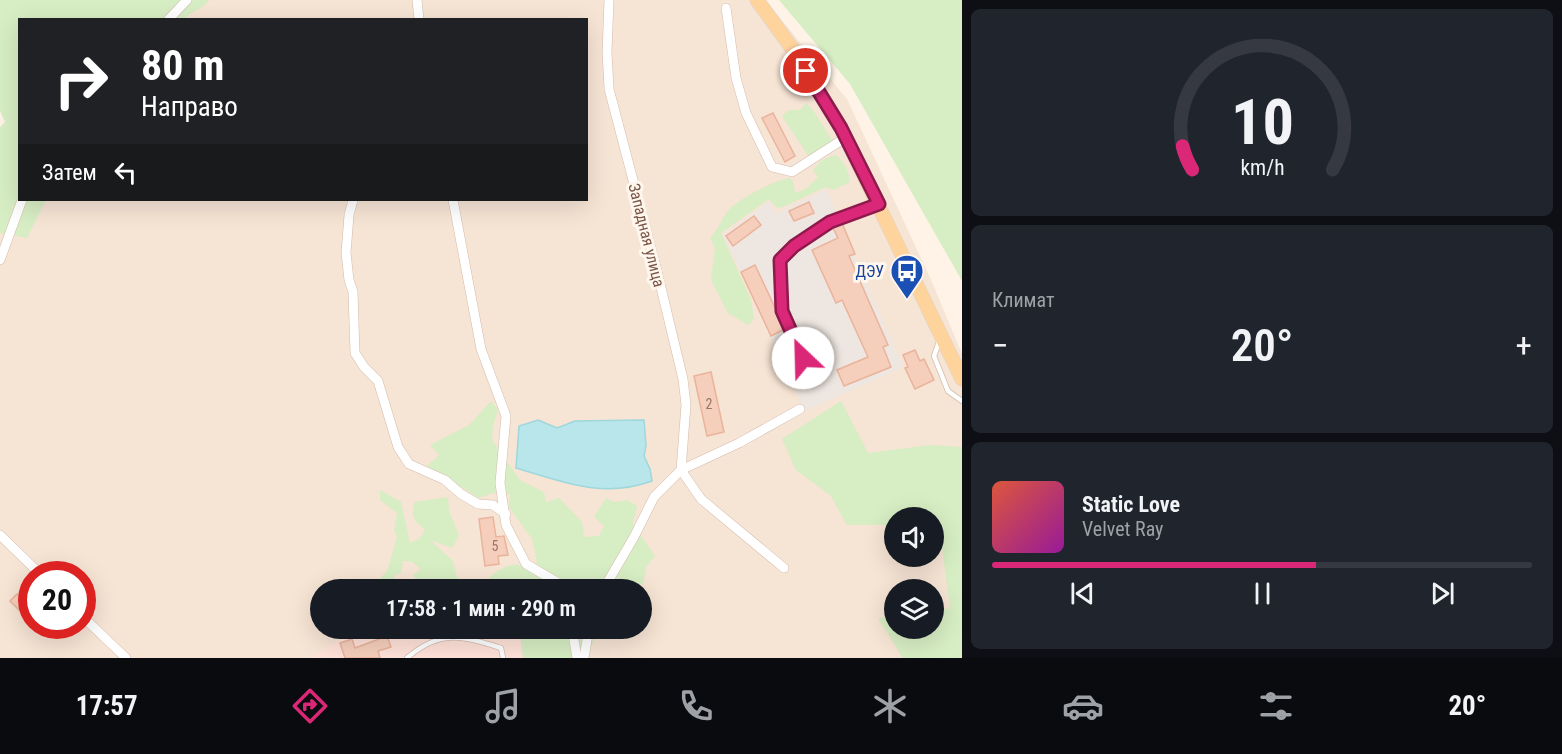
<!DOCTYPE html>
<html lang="ru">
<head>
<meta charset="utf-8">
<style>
	:root { --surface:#171b24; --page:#20242c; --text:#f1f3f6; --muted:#9ea1a6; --line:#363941; --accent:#db2777 }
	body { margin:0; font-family:"Roboto Condensed",sans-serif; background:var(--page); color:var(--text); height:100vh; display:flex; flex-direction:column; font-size:22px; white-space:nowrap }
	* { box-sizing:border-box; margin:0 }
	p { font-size:20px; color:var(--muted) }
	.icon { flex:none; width:33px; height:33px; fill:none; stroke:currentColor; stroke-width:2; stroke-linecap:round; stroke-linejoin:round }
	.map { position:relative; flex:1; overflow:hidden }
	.details { display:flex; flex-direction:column; gap:9px; padding:9px; background:#0d0f14; width:600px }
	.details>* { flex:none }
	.hud { position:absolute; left:18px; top:18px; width:570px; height:183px; border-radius:0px; box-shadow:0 6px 24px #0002; background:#202124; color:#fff; overflow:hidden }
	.fabs { position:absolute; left:884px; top:507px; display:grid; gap:12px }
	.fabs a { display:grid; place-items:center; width:60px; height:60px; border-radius:50%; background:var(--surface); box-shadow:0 6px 24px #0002; font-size:30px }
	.speed { position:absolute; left:18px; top:561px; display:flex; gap:12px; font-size:30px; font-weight:700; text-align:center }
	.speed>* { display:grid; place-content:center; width:78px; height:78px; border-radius:50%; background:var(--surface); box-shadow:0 6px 24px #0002; line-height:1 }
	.speed .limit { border:9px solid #d22; background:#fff; color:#111 }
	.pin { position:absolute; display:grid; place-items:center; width:51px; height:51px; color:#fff; margin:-26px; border:3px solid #fff; border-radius:50%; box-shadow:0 2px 6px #0007 }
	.me { position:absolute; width:66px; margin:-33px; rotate:336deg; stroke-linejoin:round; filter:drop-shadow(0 0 4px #0008) }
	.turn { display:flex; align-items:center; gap:21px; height:126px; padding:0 24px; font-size:27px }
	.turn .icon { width:78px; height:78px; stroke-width:2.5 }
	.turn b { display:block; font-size:42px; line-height:51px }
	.then { display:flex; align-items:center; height:57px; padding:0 24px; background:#0003; gap:12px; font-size:22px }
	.big { font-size:45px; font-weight:600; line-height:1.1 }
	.details .widget { flex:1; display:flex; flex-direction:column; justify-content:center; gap:9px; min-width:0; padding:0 21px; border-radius:9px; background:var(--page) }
	.details .dial { align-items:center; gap:0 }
	.dial svg { height:156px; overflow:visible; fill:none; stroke:var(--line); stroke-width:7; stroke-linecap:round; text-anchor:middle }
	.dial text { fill:var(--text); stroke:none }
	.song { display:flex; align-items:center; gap:18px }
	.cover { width:72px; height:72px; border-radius:9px; background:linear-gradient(135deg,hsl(10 70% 55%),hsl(300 70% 35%)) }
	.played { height:6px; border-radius:3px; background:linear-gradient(90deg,var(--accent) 60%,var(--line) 60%) }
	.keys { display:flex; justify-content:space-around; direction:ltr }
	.heat { display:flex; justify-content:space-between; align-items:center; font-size:33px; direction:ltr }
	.trip { position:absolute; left:310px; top:579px; width:342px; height:60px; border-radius:30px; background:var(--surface); box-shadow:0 6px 24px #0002; font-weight:600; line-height:60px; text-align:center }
	.menu { display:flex; height:96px; justify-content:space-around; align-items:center; background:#090b0e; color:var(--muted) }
	.menu .icon { width:42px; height:42px }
	.menu .current { color:var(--accent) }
	.menu b { font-size:27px; color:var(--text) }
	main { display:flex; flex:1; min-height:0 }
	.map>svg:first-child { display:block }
	.residential { fill:#f6e4d4; fill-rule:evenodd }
	.commercial { fill:#ffe2d9 }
	.industrial { fill:#eee6e0 }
	.green { fill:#d7edc3 }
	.water { fill:#b9e6ea; stroke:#9ed7dc; stroke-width:1.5 }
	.building { fill:#f6cfbc; stroke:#eab39b; stroke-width:1.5 }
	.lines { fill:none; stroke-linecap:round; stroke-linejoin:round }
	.lane-casing { stroke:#d4bcad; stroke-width:6 }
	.street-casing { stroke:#d4bcad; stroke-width:10 }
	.primary-casing { stroke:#dcd3cf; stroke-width:15 }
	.lane { stroke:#fff; stroke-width:4.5 }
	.street { stroke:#fff; stroke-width:9 }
	.primary { stroke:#ffd39c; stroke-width:14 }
	.route-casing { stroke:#8e194d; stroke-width:15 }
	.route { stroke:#db2777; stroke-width:10 }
	.labels { text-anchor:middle; stroke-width:6; stroke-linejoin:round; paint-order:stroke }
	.number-label { font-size:14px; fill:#997465 }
	.street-label { font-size:16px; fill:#7a5648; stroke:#fff7ee }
	.transit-label { font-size:16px; fill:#164399; stroke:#fff7ee; text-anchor:end }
</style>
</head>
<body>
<main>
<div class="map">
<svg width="962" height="658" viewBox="0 0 962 658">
	<rect width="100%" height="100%" fill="#fef3e6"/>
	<!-- residential -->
	<path class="residential" d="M146,0H765L847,99L932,282L962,354V658H0V134L20,200H586V20L126,19ZM894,518H933V556H894ZM32,574H82V626H32ZM321,590H642V628H321ZM894,590H933V628H894Z"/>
	<!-- commercial -->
	<polygon class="commercial" points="374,628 520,629 523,658 310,658 344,636"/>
	<!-- industrial -->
	<polygon class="industrial" points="826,189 903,367 805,411 723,235 769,201 776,214"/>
	<!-- green -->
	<g class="green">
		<polygon points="0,0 209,0 205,5 187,16 186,19 20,20 20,200 46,200 27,238 0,233 0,127 5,122 0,111"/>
		<polygon points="779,0 962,0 962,281 850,84"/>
		<path d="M806,103C812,107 831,137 833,143L809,157L782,116L789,110H800Z"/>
		<path d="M834,155L838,156L847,169L850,182L833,190L826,187L783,207L777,208L769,199L721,233L751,300L754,319L748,325L728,313L711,280L715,248L710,238C717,231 720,223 725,215C731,202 775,180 789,178L793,181L795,193L806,189L818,177L813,170L822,160Z"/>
		<path d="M491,401L498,410L493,426L492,440L520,480L544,492L546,502L559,498L582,522L584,537L599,536L604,526L594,517L606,498L614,502L627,500L637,506L633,524L655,556L646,567L643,584L618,589H422L413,575L421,569L412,562L403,561L401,573L394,575L396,588L383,589L384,585L378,581L388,569L397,537L394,530L397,513L380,500V490L401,502L410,543L419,539L425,529C413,522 410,514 415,502L448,497L449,511L459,536L452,548L430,540L453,561L457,577L468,583L486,582C495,570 512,560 527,567L537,562L532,539L509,507L510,494L493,493L479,498L427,466L439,455L430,445L469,425Z"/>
		<polygon points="841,401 868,453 930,445 962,447 962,658 903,658 878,618 894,616 894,628 933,628 933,611 950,608 939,526 933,525 933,518 894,518 894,525 847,525 831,496 796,470 782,439"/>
		<polygon points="519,629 597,629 588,658 523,658"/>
	</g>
	<!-- water -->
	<path class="water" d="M538,420L557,428L575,421L644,420L646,446L644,456L650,469L652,481C602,499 564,482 516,468L519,426Z"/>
	<!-- building -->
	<g class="building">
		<polygon points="773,113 795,156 785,162 762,118"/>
		<polygon points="809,202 814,213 794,221 789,211"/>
		<polygon points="754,216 761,225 733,246 726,236"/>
		<polygon points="842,223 855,254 849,256 888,345 883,347 891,367 844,386 837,370 868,357 842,300 836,303 812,250 838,238 832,226"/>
		<polygon points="755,265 785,329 771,336 741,272"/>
		<polygon points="915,350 920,361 924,359 934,380 915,389 905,368 908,367 903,355"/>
		<polygon points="711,372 724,432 707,436 694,376"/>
		<polygon points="493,517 496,537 504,536 508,555 498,556 499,564 485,566 479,519"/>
		<polygon points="17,594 32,608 32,623 10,601"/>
		<polygon points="387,636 391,647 378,651 380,658 345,658 340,643 352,639 355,648"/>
	</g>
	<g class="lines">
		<!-- lane casing -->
		<g class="lane-casing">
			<g id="lane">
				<polyline points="940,339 934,356 948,391 962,401"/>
				<polyline points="803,358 782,311 780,260 794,246 830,222 876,205"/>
				<path d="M407,658C440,629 463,636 501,648L503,658"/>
			</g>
		</g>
		<!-- street casing -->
		<g class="street-casing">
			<g id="street">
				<polyline points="417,0 419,20"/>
				<polyline points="609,0 607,52 609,89 657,271 683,379 686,405 681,470"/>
				<polyline points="726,8 736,78 746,113 772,167 792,172 845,138"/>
				<polyline points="168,20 187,0"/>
				<polyline points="353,200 349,215 346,253 349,280 353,292 355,353 364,367 378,381 398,447 409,464 445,480 461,494 478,504 493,505 506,514"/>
				<polyline points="453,200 481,349 506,416 500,483 506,525 526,564 565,587 566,590"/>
				<polyline points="0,260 22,200"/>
				<polyline points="681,470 701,499 784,568"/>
				<polyline points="0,535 40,574"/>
				<polyline points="603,590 634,537 654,497 681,470 739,443 800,409"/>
				<polyline points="82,616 126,658"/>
				<polyline points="572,628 577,658"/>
				<polyline points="584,658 589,628"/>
			</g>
		</g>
		<!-- primary casing -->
		<g class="primary-casing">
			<polyline id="primary" points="757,0 794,51 841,128 962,379"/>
		</g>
		<!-- lane -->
		<use href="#lane" class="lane"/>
		<!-- street -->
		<use href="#street" class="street"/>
		<!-- primary -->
		<use href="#primary" class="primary"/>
	</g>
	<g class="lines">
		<!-- route casing -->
		<g class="route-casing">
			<polyline id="route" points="803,358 782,311 780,260 794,246 830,222 879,204 841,128 806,71"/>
		</g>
		<!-- route -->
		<use href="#route" class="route"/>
	</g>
	<!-- icons -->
	<defs>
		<g id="bus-pin" transform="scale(1.725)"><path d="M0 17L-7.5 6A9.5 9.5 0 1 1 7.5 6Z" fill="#1a4fb4" stroke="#fff7ee"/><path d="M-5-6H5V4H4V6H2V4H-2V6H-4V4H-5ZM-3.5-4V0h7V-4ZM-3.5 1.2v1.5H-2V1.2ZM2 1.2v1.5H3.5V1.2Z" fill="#fff"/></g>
	</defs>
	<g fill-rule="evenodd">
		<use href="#bus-pin" x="907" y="271"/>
	</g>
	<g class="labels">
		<!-- number labels -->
		<g class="number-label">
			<text x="709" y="409">2</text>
			<text x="495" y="551">5</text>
		</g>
		<!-- street labels -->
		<g class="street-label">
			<text transform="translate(647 235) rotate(76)" y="6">Западная улица</text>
		</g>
		<!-- transit labels -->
		<g class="transit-label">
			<text x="884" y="277">ДЭУ</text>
		</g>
	</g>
</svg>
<div class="fabs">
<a><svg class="icon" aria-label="sound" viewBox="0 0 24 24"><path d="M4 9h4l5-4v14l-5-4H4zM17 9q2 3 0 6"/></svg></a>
<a><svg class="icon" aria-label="layers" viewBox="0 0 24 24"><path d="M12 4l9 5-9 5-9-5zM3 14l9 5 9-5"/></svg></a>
</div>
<div class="speed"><div class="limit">20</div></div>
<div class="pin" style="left:806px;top:71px;background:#d93025"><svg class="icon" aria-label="arrive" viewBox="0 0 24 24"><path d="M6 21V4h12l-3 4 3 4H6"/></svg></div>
<svg class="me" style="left:803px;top:358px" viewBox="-20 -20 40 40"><circle r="19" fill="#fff"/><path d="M0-13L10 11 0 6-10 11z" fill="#db2777"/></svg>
<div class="trip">17:58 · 1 мин · 290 m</div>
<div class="hud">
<div class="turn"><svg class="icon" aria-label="right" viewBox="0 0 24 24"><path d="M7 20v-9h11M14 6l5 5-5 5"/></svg><div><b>80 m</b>Направо</div></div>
<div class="then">Затем<svg class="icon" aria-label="left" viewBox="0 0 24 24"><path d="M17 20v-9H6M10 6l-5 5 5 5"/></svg></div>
</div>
</div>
<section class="details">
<div class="widget dial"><svg viewBox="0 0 100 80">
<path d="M14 69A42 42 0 1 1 86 69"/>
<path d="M14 69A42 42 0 0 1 9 57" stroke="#db2777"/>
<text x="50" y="56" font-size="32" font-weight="700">10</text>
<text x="50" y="72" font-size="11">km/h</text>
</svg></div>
<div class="widget"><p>Климат</p>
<div class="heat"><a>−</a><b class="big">20°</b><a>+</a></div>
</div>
<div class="widget">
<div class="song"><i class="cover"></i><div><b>Static Love</b><p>Velvet Ray</p></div></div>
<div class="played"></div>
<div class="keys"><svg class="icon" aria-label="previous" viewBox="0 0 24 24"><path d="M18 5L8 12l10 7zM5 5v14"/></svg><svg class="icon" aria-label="pause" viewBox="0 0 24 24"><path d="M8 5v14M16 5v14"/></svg><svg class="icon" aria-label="next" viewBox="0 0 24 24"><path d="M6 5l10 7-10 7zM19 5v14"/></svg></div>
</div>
</section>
</main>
<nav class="menu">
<b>17:57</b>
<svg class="icon current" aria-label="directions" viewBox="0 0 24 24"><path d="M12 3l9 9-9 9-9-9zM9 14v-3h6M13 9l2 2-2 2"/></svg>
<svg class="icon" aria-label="music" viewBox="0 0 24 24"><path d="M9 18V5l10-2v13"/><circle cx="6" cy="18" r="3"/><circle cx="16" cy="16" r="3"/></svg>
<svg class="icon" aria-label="phone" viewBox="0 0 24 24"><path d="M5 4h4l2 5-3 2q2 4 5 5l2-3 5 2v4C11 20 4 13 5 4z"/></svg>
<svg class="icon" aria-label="climate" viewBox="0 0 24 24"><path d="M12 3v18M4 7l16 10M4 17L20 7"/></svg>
<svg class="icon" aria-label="car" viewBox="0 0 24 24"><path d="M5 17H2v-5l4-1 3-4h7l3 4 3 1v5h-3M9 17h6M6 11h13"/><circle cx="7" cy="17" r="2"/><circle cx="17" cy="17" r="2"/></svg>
<svg class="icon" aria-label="filters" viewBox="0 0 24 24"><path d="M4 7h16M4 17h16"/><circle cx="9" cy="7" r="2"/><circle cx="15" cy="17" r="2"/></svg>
<b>20°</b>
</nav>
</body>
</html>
